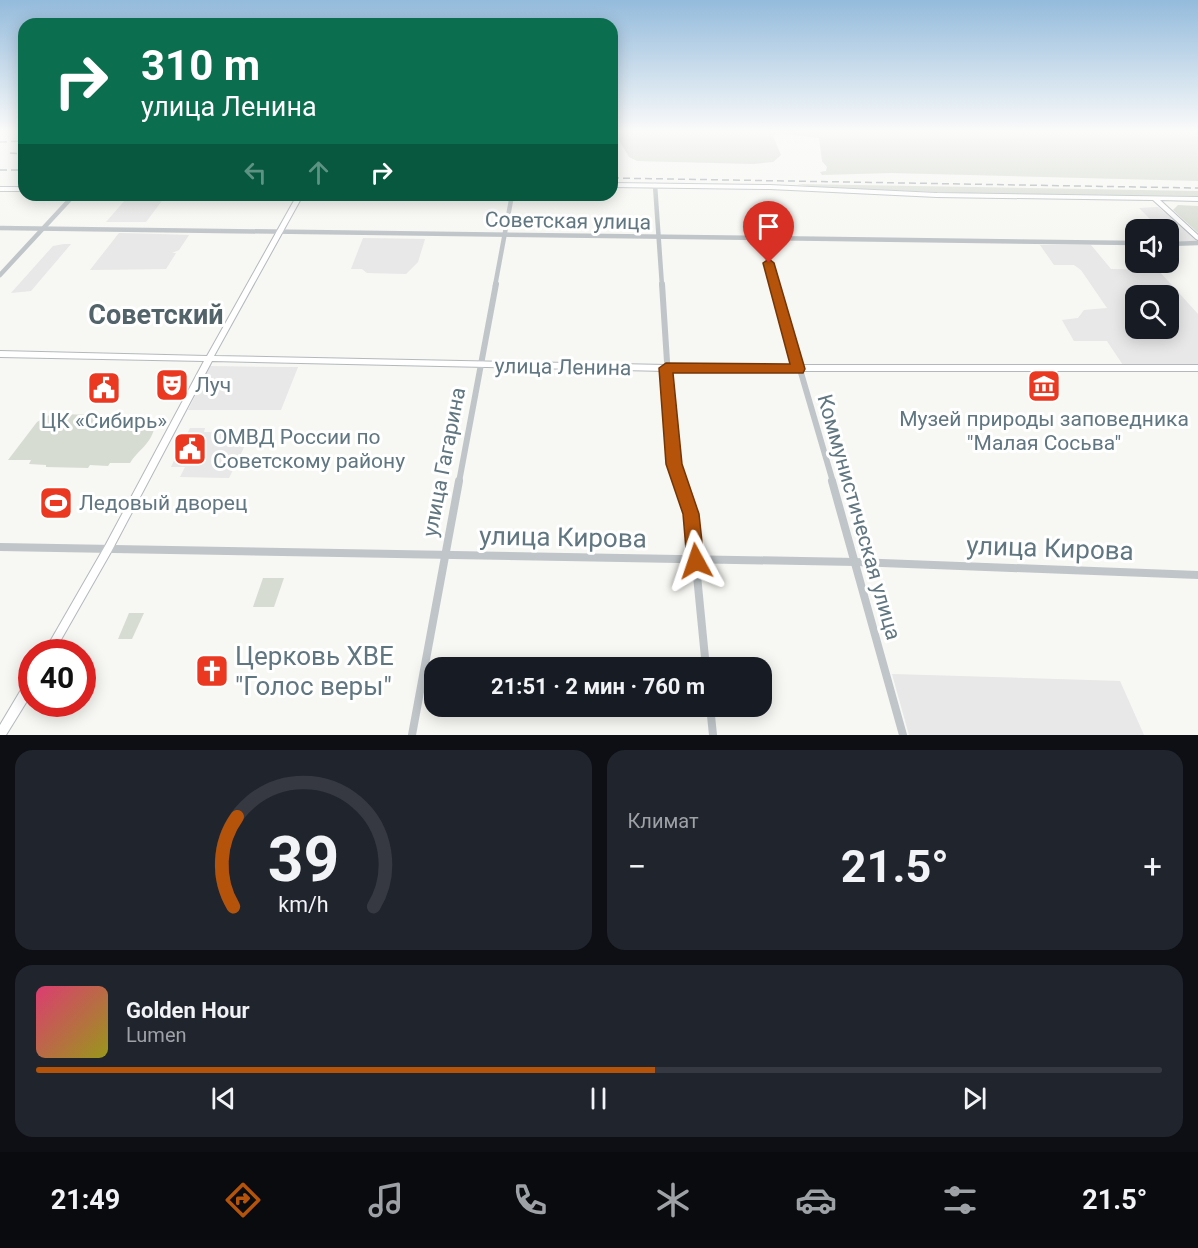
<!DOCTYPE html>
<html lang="ru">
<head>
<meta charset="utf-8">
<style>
	:root { --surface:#171b24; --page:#20242c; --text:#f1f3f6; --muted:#9ea1a6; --line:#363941; --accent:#b45309 }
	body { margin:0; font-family:Roboto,sans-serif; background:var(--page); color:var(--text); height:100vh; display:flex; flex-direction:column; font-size:22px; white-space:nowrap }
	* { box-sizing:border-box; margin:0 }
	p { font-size:20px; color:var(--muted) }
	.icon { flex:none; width:33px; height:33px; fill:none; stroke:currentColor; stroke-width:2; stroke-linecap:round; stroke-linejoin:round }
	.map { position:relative; height:735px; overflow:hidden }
	.sheet { display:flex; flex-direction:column; gap:15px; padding:15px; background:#0d0f14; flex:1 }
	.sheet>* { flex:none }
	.banner { position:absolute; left:18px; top:18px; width:600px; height:183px; border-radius:18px; box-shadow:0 3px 15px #0003; background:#0b6e4f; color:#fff; overflow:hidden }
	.controls { position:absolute; left:1125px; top:219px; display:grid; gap:12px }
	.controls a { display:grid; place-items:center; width:54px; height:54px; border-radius:12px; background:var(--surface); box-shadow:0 3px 15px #0003; font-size:30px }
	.speed { position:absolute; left:18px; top:639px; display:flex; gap:12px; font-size:30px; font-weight:700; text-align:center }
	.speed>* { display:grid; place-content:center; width:78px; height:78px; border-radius:50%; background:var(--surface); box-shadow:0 3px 15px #0003; line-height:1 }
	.speed .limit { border:9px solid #d22; background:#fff; color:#111 }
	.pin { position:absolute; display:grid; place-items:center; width:51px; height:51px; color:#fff; margin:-62px -26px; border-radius:50% 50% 50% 0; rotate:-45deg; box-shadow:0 0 6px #0007 }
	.pin .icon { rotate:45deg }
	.me { position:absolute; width:66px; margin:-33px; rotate:355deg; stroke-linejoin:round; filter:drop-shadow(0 0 4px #0008) }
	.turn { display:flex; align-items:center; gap:21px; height:126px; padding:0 24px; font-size:27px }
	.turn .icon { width:78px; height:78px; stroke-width:2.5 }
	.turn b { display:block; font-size:42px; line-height:51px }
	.lanes { display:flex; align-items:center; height:57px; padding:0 24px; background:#0003; justify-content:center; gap:30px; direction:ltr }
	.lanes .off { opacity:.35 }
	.big { font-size:45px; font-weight:700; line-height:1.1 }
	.sheet .card { flex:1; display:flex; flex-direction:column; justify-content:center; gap:9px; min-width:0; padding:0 21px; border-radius:18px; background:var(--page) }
	.sheet .dial { align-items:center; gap:0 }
	.dial svg { height:156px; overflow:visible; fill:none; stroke:var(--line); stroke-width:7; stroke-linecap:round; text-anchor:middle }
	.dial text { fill:var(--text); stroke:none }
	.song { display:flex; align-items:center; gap:18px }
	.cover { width:72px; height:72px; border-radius:9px; background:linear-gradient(135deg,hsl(340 70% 55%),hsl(60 70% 35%)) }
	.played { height:6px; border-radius:3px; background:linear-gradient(90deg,var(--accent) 55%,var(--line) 55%) }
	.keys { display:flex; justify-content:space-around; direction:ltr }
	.heat { display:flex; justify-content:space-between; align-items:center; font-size:33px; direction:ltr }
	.sheet .tiles { flex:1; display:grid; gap:15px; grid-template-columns:1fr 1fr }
	.card:last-child { grid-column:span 2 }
	.trip { position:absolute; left:424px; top:657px; width:348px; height:60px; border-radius:18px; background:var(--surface); box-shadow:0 3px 15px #0003; font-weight:700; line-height:60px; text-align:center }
	.dock { display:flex; height:96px; justify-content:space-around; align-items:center; background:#090b0e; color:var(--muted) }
	.dock .icon { width:42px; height:42px }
	.dock .on { color:var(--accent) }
	.dock b { font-size:27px; color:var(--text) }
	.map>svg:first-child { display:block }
	.built { fill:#e7e8e7; fill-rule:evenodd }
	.green { fill:#d7dcd2 }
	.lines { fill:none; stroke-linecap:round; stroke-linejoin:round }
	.major-casing { stroke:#b2b9bc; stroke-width:2 }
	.minor-far2 { stroke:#bfc5c8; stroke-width:4.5 }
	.minor-far1 { stroke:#bfc5c8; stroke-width:6 }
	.minor { stroke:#bfc5c8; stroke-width:8 }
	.major { fill:#fff; fill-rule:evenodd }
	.rail { stroke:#a0a9ae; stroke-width:1.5; stroke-dasharray:7 4; stroke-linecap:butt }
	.route { fill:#b45309; stroke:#753606; stroke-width:1.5 }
	.labels { text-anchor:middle; stroke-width:6; stroke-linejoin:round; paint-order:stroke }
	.street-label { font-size:21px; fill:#607680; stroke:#fff }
	.poi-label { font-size:21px; fill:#607680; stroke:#fff; text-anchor:start }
	.near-street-label { font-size:26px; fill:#607680; stroke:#fff }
	.near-poi-label { font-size:26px; fill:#607680; stroke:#fff; text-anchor:start }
	.district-label { font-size:27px; font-weight:bold; fill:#53636a; stroke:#fff }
</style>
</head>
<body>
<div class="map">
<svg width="1198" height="735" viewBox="0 0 1198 735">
	<rect width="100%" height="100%" fill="#f7f7f3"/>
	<!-- built -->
	<g class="built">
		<polygon points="127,198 164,198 146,222 106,222"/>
		<polygon points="1158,207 1186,230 1197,241 1170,242 1168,230 1160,229 1139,208"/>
		<polygon points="119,233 158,234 189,235 179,250 172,253 176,253 166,269 90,270"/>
		<polygon points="363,238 425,239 418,262 406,274 367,273 362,269 351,269"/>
		<polygon points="64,244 71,244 31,291 11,293 53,246"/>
		<path d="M1040,245H1091L1111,269L1158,270L1198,314V365H1123L1107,341H1074L1062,320L1078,318L1084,310L1107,308L1081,270L1074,265H1054ZM1136,296H1168V328H1136Z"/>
		<polygon points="210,366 279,367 298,367 281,410 188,410"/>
		<polygon points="190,428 205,428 204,432 251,433 229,478 180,477 185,467 171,467"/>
		<polygon points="892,674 1120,681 1144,735 909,735"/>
	</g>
	<!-- green -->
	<g class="green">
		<polygon points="614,132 1198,132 1198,181 891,173 822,175 820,172 826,171 827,167 822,161 819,138 777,133 773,136 781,155 773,162 753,164 637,161 629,157"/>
		<polygon points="797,184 1198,191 1198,196 961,193 813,187"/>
		<polygon points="1178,205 1198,206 1198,233 1173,210"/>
		<path d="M51,414L148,416L154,429C150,445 138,450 130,463H110L108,466L90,465L88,468L46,467V465L29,464L31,460H8L37,422Z"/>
		<polygon points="263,578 284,578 274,607 253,607"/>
		<polygon points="129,613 144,613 132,639 118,639"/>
	</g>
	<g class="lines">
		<!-- major casing -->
		<g class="major-casing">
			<g id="major">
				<polygon points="612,183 770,185 937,193 1198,197 1198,201 1160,200 1198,235 1198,240 1196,239 1153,200 937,197 770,189 612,187"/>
				<rect x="0" y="187" width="24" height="4"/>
				<polygon points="272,195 412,196 457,195 454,197 412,200 302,197 214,356 666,365 1198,365 1198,371 666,371 212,361 111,552 54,652 44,652 105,546 204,361 0,357 0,351 207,356 296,197 275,197"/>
				<polygon points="32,677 32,693 6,735 0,735 0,725 28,678"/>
			</g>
		</g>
		<!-- minor-far2 -->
		<g class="minor-far2">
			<polyline points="655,185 662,286"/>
			<polyline points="0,228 1136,243"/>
			<polyline points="762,240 775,286"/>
			<polyline points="1168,244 1198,243"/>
			<polyline points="0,275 74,195"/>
			<polyline points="495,286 512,195"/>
		</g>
		<!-- minor-far1 -->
		<g class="minor-far1">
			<polyline points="662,284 673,455 679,482"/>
			<polyline points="775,284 833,482"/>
			<polyline points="459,482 496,284"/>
		</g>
		<!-- minor -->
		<g class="minor">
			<polyline points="679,481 691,514 706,668"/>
			<polyline points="832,481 903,735"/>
			<polyline points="0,547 856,562 1198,575"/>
			<polyline points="710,706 713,735"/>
			<polyline points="412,735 459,481"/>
		</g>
		<!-- major -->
		<use href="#major" class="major"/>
		<!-- rail -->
		<g class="rail">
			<polyline points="0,142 24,141"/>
			<polyline points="10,153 24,154"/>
			<polyline points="0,170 24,170"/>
			<polyline points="612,178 1198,188"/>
		</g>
	</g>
	<!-- sky -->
	<linearGradient id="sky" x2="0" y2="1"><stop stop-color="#94bbdc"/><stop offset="0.56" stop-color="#fbfbfa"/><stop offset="1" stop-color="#fbfbfa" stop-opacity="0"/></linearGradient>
	<rect width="1198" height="235" fill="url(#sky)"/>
	<!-- route -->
	<polygon class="route" points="769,259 774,263 805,369 803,373 673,373 682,464 699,514 704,561 702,566 696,569 690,566 687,561 683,514 666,464 659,368 666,363 790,364 763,263"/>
	<!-- icons -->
	<defs>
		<g id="theatre-square" transform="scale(1.725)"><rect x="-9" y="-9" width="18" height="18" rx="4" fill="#ea3920" stroke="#fff"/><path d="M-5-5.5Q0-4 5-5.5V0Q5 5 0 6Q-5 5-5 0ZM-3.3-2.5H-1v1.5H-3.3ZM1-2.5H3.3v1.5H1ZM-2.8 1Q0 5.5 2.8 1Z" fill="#fff"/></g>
		<g id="museum-square" transform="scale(1.725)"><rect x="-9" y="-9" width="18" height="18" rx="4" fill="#ea3920" stroke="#fff"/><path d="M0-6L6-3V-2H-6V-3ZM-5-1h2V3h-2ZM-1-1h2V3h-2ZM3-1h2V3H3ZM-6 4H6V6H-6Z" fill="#fff"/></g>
		<g id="civic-square" transform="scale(1.725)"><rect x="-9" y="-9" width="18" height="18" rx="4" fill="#ea3920" stroke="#fff"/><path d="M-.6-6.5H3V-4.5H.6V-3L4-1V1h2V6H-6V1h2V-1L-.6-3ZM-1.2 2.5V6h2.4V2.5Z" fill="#fff"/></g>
		<g id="stadium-square" transform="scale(1.725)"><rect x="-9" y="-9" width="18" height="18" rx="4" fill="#ea3920" stroke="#fff"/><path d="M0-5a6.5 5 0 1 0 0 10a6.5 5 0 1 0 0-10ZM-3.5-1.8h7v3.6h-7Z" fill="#fff"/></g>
		<g id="church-square" transform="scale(1.725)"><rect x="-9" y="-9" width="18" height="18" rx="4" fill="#ea3920" stroke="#fff"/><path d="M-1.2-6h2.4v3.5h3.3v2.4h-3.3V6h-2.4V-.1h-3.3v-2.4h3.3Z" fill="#fff"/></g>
	</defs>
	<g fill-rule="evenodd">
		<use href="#theatre-square" x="172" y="385"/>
		<use href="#museum-square" x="1044" y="386"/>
		<use href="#civic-square" x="104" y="388"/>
		<use href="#civic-square" x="190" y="449"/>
		<use href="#stadium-square" x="56" y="503"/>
		<use href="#church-square" x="212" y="671"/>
	</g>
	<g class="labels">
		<!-- street labels -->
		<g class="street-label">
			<text transform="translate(568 221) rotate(1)" y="7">Советская улица</text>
			<text transform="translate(563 367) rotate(1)" y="7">улица Ленина</text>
			<text transform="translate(444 462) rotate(-79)" y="7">улица Гагарина</text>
			<text transform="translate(859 517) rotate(74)" y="7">Коммунистическая улица</text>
		</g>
		<!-- poi labels -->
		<g class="poi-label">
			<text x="195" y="392">Луч</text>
			<text x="1044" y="426" text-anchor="middle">Музей природы заповедника<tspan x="1044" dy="24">"Малая Сосьва"</tspan></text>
			<text x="104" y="428" text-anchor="middle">ЦК «Сибирь»</text>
			<text x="213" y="444">ОМВД России по<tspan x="213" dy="24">Советскому району</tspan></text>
			<text x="79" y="510">Ледовый дворец</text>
		</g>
		<!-- near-street labels -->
		<g class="near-street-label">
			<text transform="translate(563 537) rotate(1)" y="9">улица Кирова</text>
			<text transform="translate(1050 548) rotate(2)" y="9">улица Кирова</text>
		</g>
		<!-- near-poi labels -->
		<g class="near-poi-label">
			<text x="235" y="665">Церковь ХВЕ<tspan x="235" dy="30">"Голос веры"</tspan></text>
		</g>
		<!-- district labels -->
		<g class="district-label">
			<text x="156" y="324">Советский</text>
		</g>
	</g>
</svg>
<div class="controls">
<a><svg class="icon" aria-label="sound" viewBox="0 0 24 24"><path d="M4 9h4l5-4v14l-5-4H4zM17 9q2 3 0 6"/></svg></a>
<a><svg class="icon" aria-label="search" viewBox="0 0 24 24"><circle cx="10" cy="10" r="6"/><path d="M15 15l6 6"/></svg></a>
</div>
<div class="speed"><div class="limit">40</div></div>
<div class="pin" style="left:769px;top:263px;background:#d93025"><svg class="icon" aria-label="arrive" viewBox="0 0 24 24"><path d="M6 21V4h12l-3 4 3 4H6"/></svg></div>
<svg class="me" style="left:696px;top:561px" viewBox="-20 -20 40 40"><path d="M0-17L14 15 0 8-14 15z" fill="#b45309" stroke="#fff" stroke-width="4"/></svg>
<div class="trip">21:51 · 2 мин · 760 m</div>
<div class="banner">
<div class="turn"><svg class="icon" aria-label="right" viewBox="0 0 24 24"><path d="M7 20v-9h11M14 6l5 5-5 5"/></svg><div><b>310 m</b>улица Ленина</div></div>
<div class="lanes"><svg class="icon off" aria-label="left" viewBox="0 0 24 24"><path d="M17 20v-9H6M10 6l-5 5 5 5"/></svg><svg class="icon off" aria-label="ahead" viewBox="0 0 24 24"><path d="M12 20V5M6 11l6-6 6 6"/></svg><svg class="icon" aria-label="right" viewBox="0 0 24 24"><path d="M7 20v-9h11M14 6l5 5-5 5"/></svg></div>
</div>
</div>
<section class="sheet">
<div class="tiles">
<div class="card dial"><svg viewBox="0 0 100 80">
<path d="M14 69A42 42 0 1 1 86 69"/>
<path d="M14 69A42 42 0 0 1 16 23" stroke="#b45309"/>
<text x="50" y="56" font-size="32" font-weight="700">39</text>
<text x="50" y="72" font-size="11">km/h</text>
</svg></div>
<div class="card"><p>Климат</p>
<div class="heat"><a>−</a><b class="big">21.5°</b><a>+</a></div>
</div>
<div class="card">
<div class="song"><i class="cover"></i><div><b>Golden Hour</b><p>Lumen</p></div></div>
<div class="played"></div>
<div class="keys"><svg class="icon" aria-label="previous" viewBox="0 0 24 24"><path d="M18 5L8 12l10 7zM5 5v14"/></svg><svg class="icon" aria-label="pause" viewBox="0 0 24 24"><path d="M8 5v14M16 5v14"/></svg><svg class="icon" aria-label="next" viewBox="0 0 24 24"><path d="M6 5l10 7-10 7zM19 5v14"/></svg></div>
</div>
</div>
</section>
<nav class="dock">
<b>21:49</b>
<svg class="icon on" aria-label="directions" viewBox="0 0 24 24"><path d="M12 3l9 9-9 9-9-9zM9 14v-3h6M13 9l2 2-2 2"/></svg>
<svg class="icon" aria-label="music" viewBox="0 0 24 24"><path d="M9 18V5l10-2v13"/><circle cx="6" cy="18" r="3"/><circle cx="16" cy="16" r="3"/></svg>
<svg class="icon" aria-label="phone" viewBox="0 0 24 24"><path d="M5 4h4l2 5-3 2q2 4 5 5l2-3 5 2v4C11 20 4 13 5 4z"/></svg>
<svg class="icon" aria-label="climate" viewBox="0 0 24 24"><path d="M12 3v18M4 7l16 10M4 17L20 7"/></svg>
<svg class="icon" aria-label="car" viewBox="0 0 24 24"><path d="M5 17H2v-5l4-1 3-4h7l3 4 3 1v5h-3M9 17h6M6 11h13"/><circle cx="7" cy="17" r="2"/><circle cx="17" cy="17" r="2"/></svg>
<svg class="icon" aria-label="filters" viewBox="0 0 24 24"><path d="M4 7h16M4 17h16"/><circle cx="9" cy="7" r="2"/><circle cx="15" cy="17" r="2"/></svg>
<b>21.5°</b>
</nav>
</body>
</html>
